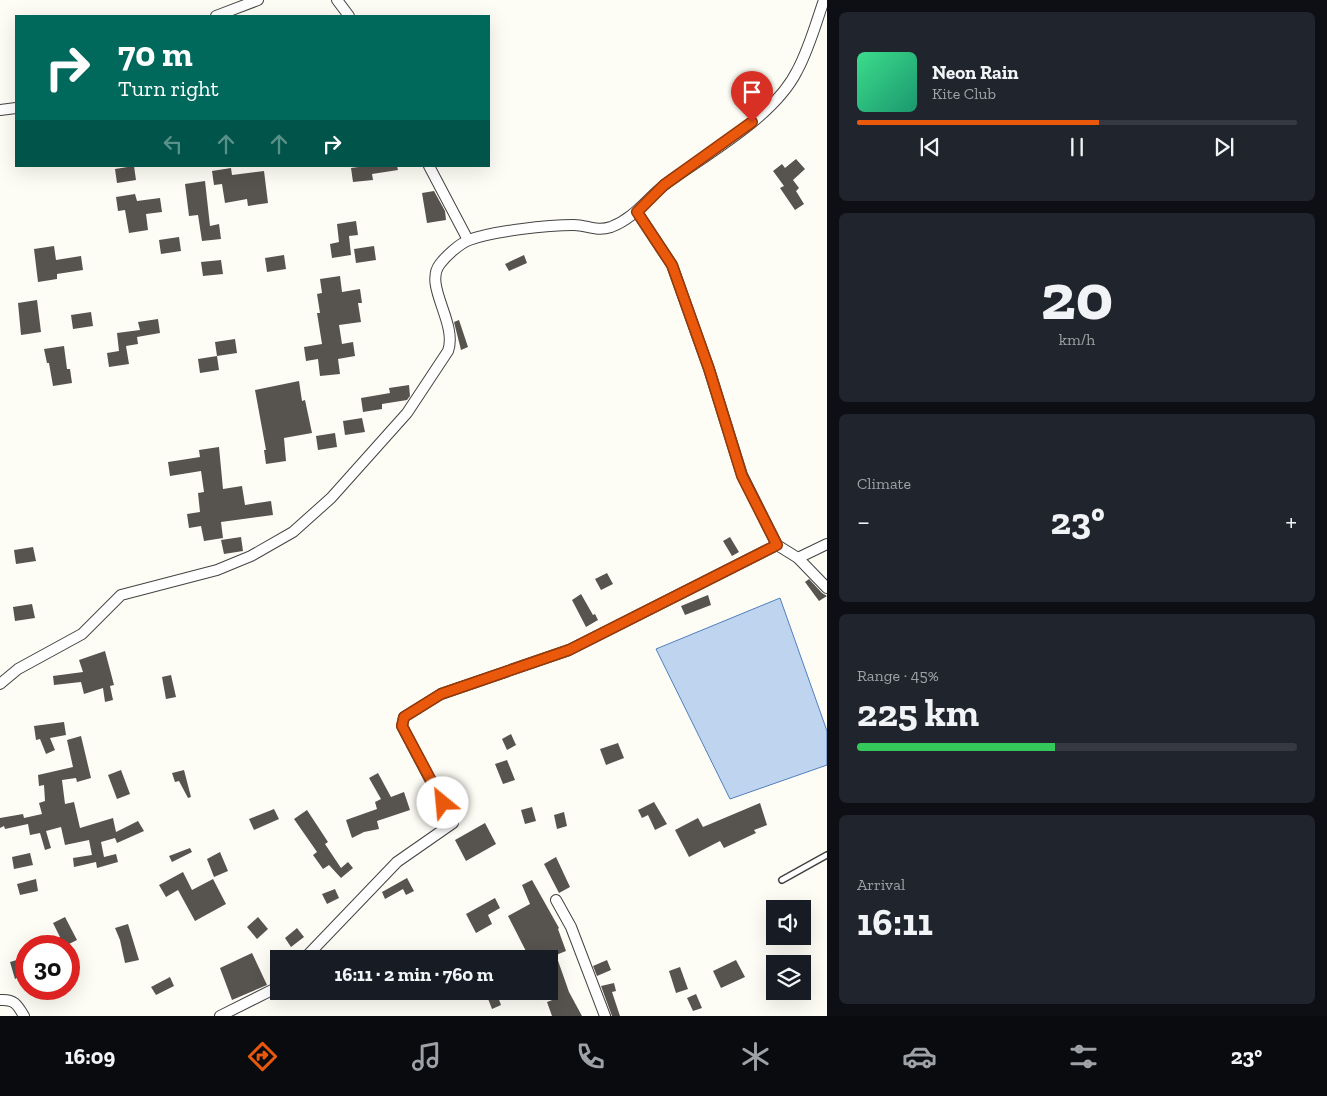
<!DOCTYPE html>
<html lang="en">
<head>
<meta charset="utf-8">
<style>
	:root { --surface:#171b24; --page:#20242c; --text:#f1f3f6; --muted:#9ea1a6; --line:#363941; --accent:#ea580c }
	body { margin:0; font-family:"Zilla Slab",serif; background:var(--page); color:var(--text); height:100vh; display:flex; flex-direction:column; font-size:19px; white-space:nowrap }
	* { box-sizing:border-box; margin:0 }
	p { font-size:16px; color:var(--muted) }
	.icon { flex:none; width:28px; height:28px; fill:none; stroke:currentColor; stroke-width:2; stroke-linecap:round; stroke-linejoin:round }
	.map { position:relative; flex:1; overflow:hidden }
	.drawer { display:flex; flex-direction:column; gap:12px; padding:12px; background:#0d0f14; width:500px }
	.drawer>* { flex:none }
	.banner { position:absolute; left:15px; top:15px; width:475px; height:152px; border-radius:0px; box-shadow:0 5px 20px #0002; background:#00695c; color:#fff; overflow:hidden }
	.fabs { position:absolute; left:766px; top:900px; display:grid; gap:10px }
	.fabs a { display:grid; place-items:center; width:45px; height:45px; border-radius:0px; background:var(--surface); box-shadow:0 5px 20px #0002; font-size:25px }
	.speed { position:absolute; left:15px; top:935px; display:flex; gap:10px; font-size:25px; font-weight:700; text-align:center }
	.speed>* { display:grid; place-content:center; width:65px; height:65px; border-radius:50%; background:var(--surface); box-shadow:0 5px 20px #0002; line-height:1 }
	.speed .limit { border:8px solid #d22; background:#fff; color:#111 }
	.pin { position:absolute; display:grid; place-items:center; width:42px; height:42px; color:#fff; margin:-51px -21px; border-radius:50% 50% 50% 0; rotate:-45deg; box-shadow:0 0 5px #0007 }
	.pin .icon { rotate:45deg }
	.me { position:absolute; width:55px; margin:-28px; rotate:332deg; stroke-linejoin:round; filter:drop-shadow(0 0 4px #0008) }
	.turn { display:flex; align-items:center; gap:18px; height:105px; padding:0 20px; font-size:22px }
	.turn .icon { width:65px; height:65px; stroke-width:2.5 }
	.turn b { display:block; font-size:35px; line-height:42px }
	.lanes { display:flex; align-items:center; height:48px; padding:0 20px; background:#0003; justify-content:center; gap:25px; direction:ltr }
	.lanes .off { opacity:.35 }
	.big { font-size:38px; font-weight:700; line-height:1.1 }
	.drawer .widget { flex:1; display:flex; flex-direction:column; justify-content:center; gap:8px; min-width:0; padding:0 18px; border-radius:8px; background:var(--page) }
	.drawer .dial { align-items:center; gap:0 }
	.dial b { font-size:65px; line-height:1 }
	.song { display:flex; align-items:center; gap:15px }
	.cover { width:60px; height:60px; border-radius:8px; background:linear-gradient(135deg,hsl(150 70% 55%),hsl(160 70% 35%)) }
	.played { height:5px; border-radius:2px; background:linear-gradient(90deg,var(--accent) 55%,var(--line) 55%) }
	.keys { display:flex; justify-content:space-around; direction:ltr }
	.heat { display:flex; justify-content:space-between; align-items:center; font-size:28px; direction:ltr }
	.charge { height:8px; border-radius:4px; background:linear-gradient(90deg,#34c759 45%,var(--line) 0) }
	.trip { position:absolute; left:270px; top:950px; width:288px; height:50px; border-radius:0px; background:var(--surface); box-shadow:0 5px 20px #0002; font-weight:700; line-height:50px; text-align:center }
	.tabs { display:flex; height:80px; justify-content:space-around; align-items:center; background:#090b0e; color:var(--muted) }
	.tabs .icon { width:35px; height:35px }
	.tabs .current { color:var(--accent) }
	.tabs b { font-size:22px; color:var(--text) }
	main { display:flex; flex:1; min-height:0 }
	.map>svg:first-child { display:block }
	.water { fill:#bfd5ef; stroke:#507ebd }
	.building { fill:#57534e }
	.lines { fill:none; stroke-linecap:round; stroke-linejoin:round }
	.service-casing { stroke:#434343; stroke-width:8 }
	.minor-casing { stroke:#434343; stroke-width:12 }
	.service { stroke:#fff; stroke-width:5 }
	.minor { stroke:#fff; stroke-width:10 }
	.route-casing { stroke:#983908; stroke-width:12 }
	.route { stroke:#ea580c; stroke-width:9 }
</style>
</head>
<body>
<main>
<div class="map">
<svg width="827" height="1016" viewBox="0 0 827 1016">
	<rect width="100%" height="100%" fill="#fefdf5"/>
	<!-- water -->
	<polygon class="water" points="780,598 827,731 827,765 730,799 656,649"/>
	<!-- building -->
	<g class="building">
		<polygon points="796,159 805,169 793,180 799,188 796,191 804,204 795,210 780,188 784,186 773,171 782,164 785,168"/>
		<polygon points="134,166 136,180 117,183 115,169"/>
		<polygon points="366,166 397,166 398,170 372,174 373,180 353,182 351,168"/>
		<polygon points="231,168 232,175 264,171 268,203 248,206 247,199 225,203 222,184 214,185 212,171"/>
		<polygon points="205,181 210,226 219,224 221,239 202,241 198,215 189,216 185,184"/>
		<polygon points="434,191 445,211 446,220 427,223 422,193"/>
		<polygon points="135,194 137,201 160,198 162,212 146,214 148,230 129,233 125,210 118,211 116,197"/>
		<polygon points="356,221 358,235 349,236 351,255 332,258 330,244 339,242 337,224"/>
		<polygon points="179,237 181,251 161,254 159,240"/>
		<polygon points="54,246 56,260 81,256 83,270 57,274 57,279 38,282 34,249"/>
		<polygon points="374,246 376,260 356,263 354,249"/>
		<polygon points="284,255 286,269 267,272 265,258"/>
		<polygon points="524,255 527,263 509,271 505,264"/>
		<polygon points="221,260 223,274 203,276 201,262"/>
		<polygon points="340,276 342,292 360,289 362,303 358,303 361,322 339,325 342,344 353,342 355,356 338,359 340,374 320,376 318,359 306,361 304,347 322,344 317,313 320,313 317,294 322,293 320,279"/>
		<polygon points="37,300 41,332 21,335 18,303"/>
		<polygon points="91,312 93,326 73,329 71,315"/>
		<polygon points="158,319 160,333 137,337 138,344 126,346 129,364 109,367 107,353 119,351 117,333 140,330 138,322"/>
		<polygon points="459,320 468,347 461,350 454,322"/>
		<polygon points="235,339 237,353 217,356 215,342"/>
		<polygon points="64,346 67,369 70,369 72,383 53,386 49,363 47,363 44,349"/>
		<polygon points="217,356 219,370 200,373 198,359"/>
		<polygon points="299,381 302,401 305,400 312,433 284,438 286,461 266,464 264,450 266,450 255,390"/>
		<polygon points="409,385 410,396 407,400 382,404 382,409 363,412 361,398 390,393 389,388"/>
		<polygon points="362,418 365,432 345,435 343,421"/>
		<polygon points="335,433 337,447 318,450 316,436"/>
		<polygon points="219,447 223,489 242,486 245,505 271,501 273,515 221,522 223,538 204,541 201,526 189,528 187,514 200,512 198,493 204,492 201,471 170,476 168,462 200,457 199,450"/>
		<polygon points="241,537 243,551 224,554 221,540"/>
		<polygon points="730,537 739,552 732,556 723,541"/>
		<polygon points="33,547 36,561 16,564 14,550"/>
		<polygon points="607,573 613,584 601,590 595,579"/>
		<polygon points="809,579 822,593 827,596 819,601 805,582"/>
		<polygon points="581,594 593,615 595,614 598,620 586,627 572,600"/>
		<polygon points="708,595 711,605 685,615 681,606"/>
		<polygon points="32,604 35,618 15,621 13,607"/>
		<polygon points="105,651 114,685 110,686 113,700 105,702 103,688 84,694 81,682 54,685 53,676 83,672 79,660"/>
		<polygon points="171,675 176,697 166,699 162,677"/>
		<polygon points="64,722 66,735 50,738 55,750 46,754 40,739 36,740 34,726"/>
		<polygon points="511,734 516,745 507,750 502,739"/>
		<polygon points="81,736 91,778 77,782 76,778 62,780 65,804 74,802 80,828 113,818 116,832 138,821 144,831 117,843 115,838 101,842 104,857 116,854 118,862 97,868 96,862 74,867 73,858 92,855 89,840 65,845 61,827 46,831 51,848 45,850 40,833 30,835 28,824 5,829 4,826 0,828 0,818 23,814 24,818 42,814 39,803 45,801 44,785 39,786 38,775 73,767 67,740"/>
		<polygon points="618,743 624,758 606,765 600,749"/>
		<polygon points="507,760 515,780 503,784 495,764"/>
		<polygon points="121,770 130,794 117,799 108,775"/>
		<polygon points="184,770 191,797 188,798 179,781 175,782 172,773"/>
		<polygon points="378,773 391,797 404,792 410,810 377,821 379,829 364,832 352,838 346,820 377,809 375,802 381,799 369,778"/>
		<polygon points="654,802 667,824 655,830 648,815 642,818 638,810"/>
		<polygon points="760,803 767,825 754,830 756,833 724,848 720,841 689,857 675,830 698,818 703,827"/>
		<polygon points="532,807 536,821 525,824 521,810"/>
		<polygon points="274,809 279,819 254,830 249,819"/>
		<polygon points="307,810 328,842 325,844 341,868 348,862 353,868 341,878 329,865 323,869 313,855 317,852 294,819"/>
		<polygon points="564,812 567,826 557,829 554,815"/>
		<polygon points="485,823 496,844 466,861 455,840"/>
		<polygon points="190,848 192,852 172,862 169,856"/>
		<polygon points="220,852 228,871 214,877 207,859"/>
		<polygon points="30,853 33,865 14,869 12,857"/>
		<polygon points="556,857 570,887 559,893 544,864"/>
		<polygon points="183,872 192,890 213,879 226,904 195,921 178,890 166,897 159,885"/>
		<polygon points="407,878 414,891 406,895 403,889 385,899 382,892"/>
		<polygon points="36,879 38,891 20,895 17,884"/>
		<polygon points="532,880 559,928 558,929 566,951 556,955 569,992 582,1016 552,1016 547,1002 555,999 549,982 549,959 530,959 508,916 530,904 522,885"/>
		<polygon points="335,889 339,898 327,904 322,894"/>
		<polygon points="495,898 500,908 488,915 492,924 476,933 466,914"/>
		<polygon points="65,917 77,940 65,946 43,946 60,937 53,923"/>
		<polygon points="258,917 268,929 257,939 247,927"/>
		<polygon points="128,924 139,960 125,963 120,940 115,928"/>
		<polygon points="297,928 304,937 291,947 285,938"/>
		<polygon points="252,953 267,985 232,1000 220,968"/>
		<polygon points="20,959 22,964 26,962 26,973 15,979 10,962"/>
		<polygon points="607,960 611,970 597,976 593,966"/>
		<polygon points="736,960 745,977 721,988 713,971"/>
		<polygon points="680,967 688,989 676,993 669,971"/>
		<polygon points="170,977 174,986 156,995 151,987"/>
		<polygon points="614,983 616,991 612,992 620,1016 612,1016 601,986"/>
		<polygon points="485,991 511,991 511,992 498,997 501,1005 492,1009"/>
		<polygon points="696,994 702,1008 693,1011 687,998"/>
	</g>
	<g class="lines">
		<!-- service casing -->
		<g class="service-casing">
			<polyline id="service" points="782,880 827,855"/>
		</g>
		<!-- minor casing -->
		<g class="minor-casing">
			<g id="minor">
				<polyline points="337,0 349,16"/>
				<polyline points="216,16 258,0"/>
				<polyline points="0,110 16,108"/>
				<polyline points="429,166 468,240"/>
				<polyline points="637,212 672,265 709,369 742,475 777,545 798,558 827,588"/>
				<polyline points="798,558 827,544"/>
				<path d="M0,684L18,669L82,634L121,595L217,570L251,556L293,532L331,498L407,413L448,351C458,323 423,285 440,264C446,256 459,244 469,240C493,231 548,225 574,225C587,225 596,232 611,227C635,218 647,198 667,183C708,153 774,117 797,71C809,49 816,23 824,0"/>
				<polyline points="556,900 571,927 605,1016"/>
				<polyline points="304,959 397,862 453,823 402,726 404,717 441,694 569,650 777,545"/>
				<path d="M0,1000C14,999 17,1004 24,1016"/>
				<polyline points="220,1016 274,989 279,985"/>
			</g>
		</g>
		<!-- service -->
		<use href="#service" class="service"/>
		<!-- minor -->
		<use href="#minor" class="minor"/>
	</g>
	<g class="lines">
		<!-- route casing -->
		<g class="route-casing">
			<polyline id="route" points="443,803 402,726 404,717 441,694 569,650 777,545 742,476 709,369 672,265 637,212 664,185 752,122"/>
		</g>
		<!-- route -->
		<use href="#route" class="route"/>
	</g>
</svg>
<div class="fabs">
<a><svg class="icon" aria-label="sound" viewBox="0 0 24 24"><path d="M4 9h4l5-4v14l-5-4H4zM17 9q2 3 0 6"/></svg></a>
<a><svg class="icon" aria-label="layers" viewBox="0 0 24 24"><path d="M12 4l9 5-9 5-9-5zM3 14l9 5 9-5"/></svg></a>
</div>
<div class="speed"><div class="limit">30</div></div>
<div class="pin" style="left:752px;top:122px;background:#d93025"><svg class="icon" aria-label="arrive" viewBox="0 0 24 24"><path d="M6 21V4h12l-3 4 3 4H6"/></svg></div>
<svg class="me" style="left:443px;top:803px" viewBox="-20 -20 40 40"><circle r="19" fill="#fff"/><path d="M0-13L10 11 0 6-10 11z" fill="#ea580c"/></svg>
<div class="trip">16:11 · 2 min · 760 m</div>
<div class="banner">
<div class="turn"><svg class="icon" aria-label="right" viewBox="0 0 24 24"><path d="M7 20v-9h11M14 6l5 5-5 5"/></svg><div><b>70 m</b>Turn right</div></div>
<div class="lanes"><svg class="icon off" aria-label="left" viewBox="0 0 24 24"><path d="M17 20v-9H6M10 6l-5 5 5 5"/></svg><svg class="icon off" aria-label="ahead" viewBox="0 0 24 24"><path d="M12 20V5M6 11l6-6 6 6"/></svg><svg class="icon off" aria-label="ahead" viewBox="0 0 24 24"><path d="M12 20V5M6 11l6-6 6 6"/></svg><svg class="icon" aria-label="right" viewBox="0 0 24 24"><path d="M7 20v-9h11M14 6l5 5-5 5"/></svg></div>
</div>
</div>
<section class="drawer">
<div class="widget">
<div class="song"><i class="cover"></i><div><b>Neon Rain</b><p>Kite Club</p></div></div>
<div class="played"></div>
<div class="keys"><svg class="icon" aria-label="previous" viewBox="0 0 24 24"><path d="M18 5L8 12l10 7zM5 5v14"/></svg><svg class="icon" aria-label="pause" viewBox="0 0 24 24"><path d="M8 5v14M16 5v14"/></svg><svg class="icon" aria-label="next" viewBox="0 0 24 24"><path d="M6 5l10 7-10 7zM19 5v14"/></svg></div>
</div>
<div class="widget dial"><b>20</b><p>km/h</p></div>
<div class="widget"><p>Climate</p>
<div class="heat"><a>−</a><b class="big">23°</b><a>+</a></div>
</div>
<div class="widget"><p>Range · 45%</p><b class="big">225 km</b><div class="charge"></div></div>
<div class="widget"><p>Arrival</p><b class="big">16:11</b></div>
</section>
</main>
<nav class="tabs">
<b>16:09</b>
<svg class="icon current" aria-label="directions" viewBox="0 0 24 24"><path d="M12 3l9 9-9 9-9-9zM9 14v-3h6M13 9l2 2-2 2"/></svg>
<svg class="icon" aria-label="music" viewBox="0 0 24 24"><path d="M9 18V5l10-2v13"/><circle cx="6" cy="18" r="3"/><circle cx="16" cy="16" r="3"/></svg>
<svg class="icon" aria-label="phone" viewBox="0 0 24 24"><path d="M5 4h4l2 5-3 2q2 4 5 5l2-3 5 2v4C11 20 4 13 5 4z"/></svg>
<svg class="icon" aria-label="climate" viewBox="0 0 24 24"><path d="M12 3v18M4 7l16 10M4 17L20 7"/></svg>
<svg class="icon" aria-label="car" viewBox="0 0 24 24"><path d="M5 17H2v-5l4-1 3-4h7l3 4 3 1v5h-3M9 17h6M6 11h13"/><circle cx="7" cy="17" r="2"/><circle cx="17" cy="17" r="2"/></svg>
<svg class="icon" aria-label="filters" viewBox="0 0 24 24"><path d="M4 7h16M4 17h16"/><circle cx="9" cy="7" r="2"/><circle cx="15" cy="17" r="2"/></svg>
<b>23°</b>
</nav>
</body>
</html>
